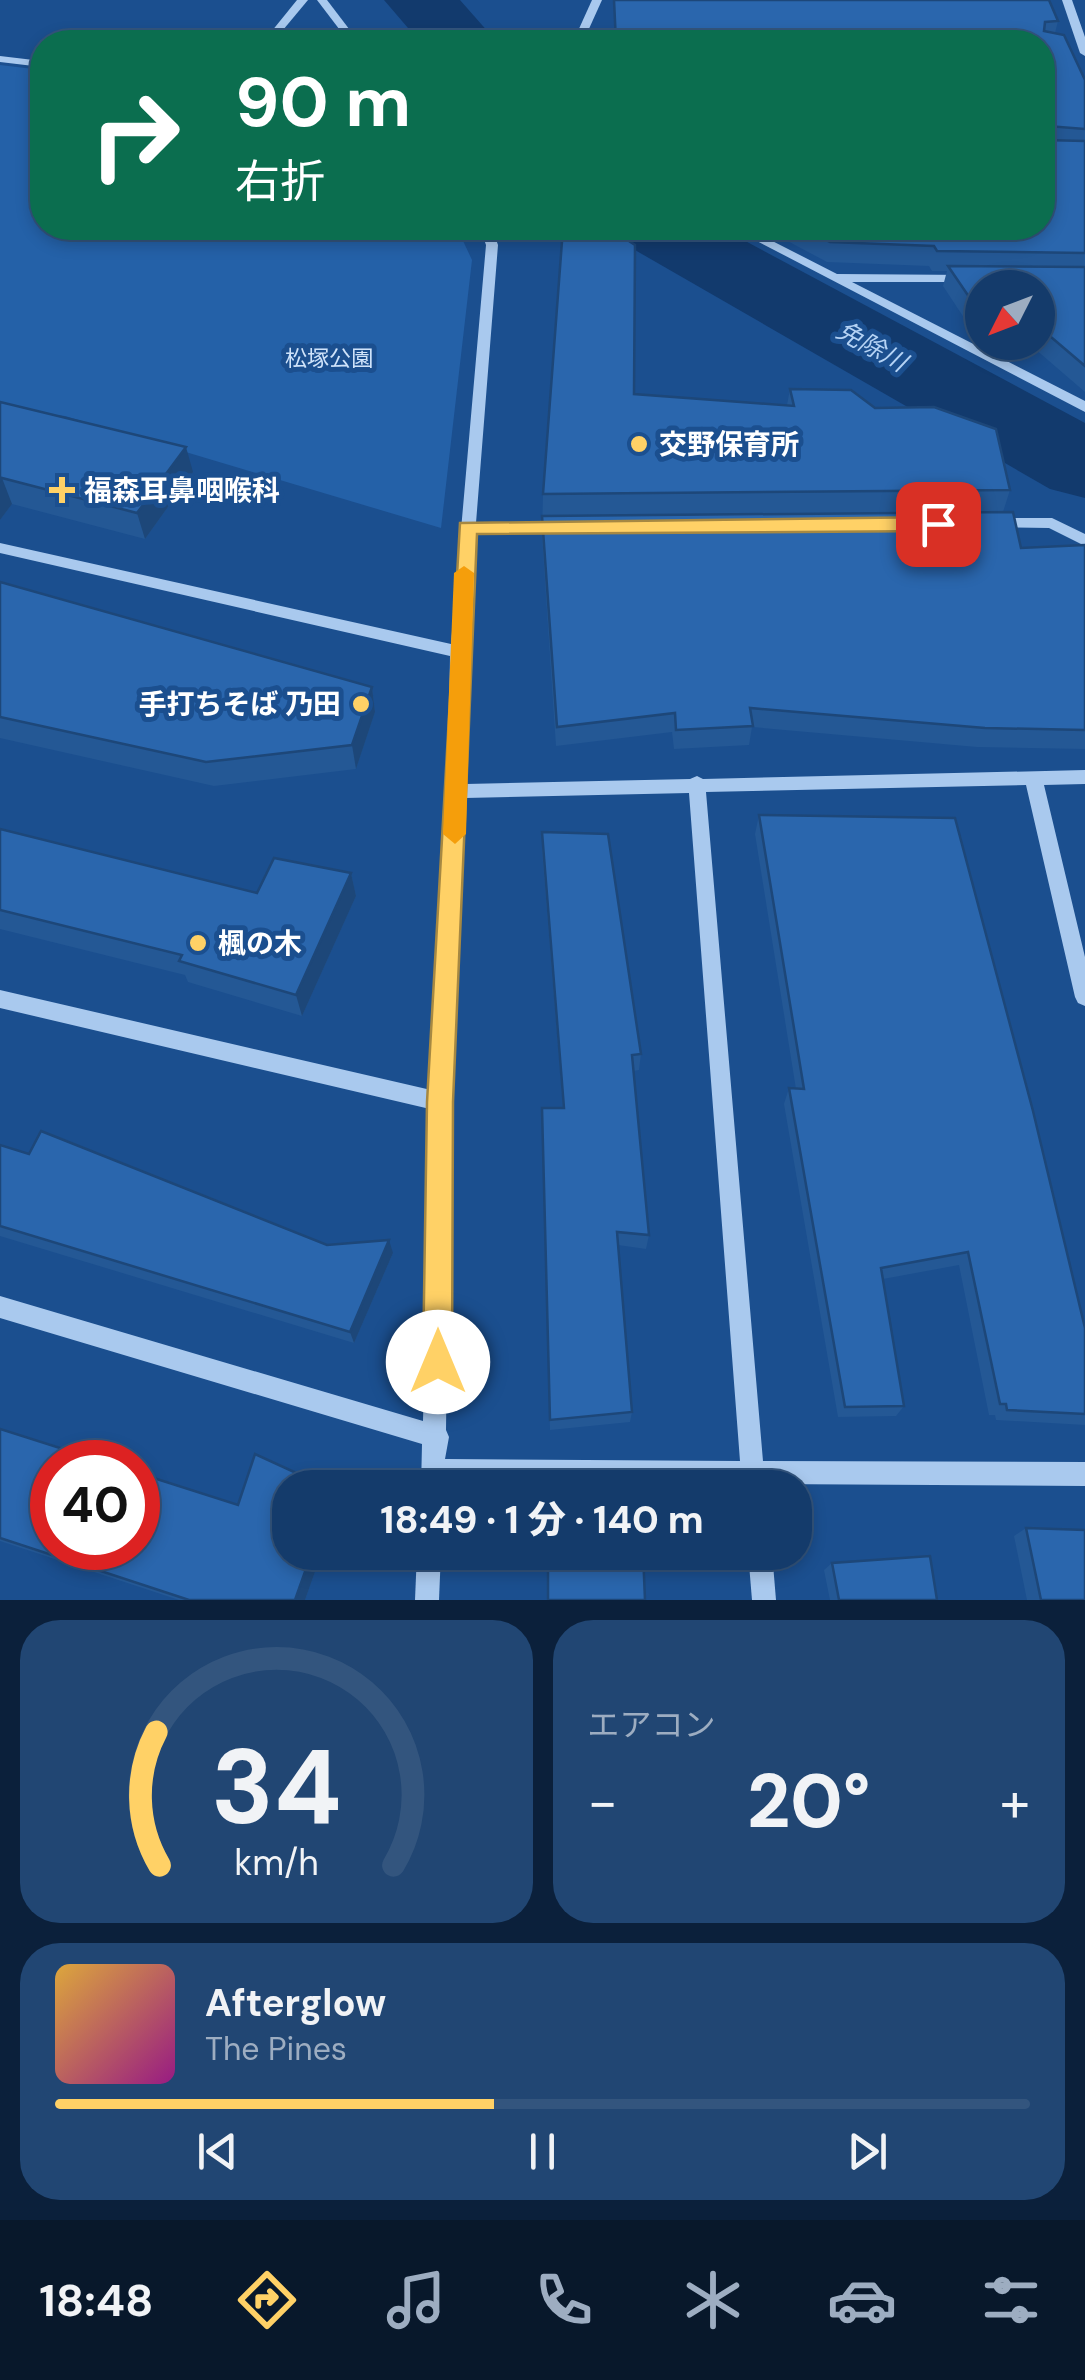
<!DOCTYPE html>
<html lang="ja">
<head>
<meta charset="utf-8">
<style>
	:root { --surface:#143b6b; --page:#214673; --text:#f1f3f6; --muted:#9dadc1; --line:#33557e; --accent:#ffd166 }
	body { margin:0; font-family:"DM Sans","Noto Sans JP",sans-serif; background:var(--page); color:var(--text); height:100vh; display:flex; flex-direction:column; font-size:38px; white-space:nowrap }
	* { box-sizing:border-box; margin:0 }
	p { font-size:32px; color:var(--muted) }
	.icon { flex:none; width:55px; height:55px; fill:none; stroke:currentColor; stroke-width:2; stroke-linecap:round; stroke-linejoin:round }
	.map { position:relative; height:1600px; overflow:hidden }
	.side { display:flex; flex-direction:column; gap:20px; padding:20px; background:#0b203b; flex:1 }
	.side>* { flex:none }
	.hud { position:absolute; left:30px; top:30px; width:1025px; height:210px; border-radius:40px; box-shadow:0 5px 15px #0003,0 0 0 2px var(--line); background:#0b6e4f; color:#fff; overflow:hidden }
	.needle { width:65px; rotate:228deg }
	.fabs { position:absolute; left:965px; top:270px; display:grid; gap:20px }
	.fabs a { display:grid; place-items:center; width:90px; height:90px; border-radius:50%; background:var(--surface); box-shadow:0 5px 15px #0003,0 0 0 2px var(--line); font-size:50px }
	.speed { position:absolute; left:30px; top:1440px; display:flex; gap:20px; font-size:50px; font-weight:700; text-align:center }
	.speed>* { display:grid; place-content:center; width:130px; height:130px; border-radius:50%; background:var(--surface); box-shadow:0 5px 15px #0003,0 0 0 2px var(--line); line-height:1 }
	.speed .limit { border:15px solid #d22; background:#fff; color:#111 }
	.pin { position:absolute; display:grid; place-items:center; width:85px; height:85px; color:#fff; margin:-42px; border-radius:20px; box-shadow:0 5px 15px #0006 }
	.me { position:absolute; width:110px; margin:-55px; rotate:0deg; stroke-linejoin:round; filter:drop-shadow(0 0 8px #0008) }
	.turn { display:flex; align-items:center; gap:35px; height:210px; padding:0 40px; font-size:45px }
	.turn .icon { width:130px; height:130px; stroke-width:2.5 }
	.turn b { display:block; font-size:70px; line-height:85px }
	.big { font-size:75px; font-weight:800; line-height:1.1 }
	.side .tile { flex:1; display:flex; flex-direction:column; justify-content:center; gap:15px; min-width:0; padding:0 35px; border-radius:40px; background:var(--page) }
	.side .dial { align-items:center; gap:0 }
	.dial svg { height:260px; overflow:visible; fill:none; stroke:var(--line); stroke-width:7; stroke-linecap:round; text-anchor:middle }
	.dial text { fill:var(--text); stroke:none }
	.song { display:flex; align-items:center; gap:30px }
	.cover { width:120px; height:120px; border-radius:15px; background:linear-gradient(135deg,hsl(40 70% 55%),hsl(310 70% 35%)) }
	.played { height:10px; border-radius:5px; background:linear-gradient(90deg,var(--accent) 45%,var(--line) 45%) }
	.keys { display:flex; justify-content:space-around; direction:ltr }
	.heat { display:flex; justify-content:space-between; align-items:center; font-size:55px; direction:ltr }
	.side .tiles { flex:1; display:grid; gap:20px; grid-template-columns:1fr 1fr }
	.tile:last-child { grid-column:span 2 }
	.trip { position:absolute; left:272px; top:1470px; width:540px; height:100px; border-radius:40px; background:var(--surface); box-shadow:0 5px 15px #0003,0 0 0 2px var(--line); font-weight:800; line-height:100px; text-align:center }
	.tab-bar { display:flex; height:160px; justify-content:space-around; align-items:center; background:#08182b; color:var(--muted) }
	.tab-bar .icon { width:70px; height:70px }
	.tab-bar .selected { color:var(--accent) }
	.tab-bar b { font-size:45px; color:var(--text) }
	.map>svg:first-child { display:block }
	.green { fill:#2461a8 }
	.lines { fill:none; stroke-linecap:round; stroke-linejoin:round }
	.river { fill:#123a6d; fill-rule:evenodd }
	.minor { fill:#a9c9ee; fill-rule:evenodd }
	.wall { fill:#245895 }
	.shaded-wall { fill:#1d4779 }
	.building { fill:#2a66ad; stroke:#1d4779; stroke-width:2.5 }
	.route { fill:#ffd166; stroke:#a68842; stroke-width:2.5 }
	.slow { fill:#f59e0b }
	.poi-dot { fill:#ffd166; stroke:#1b4f8f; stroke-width:4 }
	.labels { text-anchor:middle; stroke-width:10; stroke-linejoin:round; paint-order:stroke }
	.far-park-label { font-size:22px; fill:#cfe3fa; stroke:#1b4f8f }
	.far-water-label { font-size:25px; font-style:italic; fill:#b5d3f5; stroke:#1b4f8f }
	.poi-label { font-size:28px; font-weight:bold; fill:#fff; stroke:#1b4f8f; text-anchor:start }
</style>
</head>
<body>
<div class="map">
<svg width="1085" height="1600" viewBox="0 0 1085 1600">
	<rect width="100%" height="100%" fill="#1b4f8f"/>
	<!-- green -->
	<polygon class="green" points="0,65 42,70 42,228 457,228 472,260 441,528 65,416 0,409"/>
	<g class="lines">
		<!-- river -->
		<g class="river">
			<polygon points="384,0 460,0 497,42 420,42"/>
			<polygon points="615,228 721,228 1085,423 1085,498 1050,489 628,246"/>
		</g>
		<!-- minor -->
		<g class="minor">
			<polygon points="297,0 308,0 273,42 263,42"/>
			<polygon points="317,0 327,0 359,42 349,42"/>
			<polygon points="592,0 602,0 583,42 573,42"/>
			<polygon points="1062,0 1072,0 1085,37 1085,56 1080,53"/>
			<polygon points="0,56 42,61 42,67 0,62"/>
			<path d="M480,228H492L498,245L476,523L562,522L570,527L562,532L475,533L466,652V784L690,779L697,776L703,779L1085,770V784L1044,785L1085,957V1006L1078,1003L1075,997L1026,785L706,792L763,1461L1085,1462V1486L766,1484V1488H742V1484L445,1483V1488H421L422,1444L0,1318V1296L423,1421L430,1109L0,1008V990L431,1090L448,791L450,656L0,553V543L451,644L486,245ZM689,793L740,1461L445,1459L449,1437L446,1430L450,1102L465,798Z"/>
			<polygon points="732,228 747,228 837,274 970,275 970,281 965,282 852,282 1085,401 1085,412"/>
			<polygon points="993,518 1052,518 1085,534 1085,546 1049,528 988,527 985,523"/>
			<polygon points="417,1552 441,1552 439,1600 415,1600"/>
			<polygon points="748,1552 772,1552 776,1600 752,1600"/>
		</g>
	</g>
	<!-- wall -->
	<g class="wall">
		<polygon points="614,0 1058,21 1055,33 1085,80 1085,392 1027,342 1038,342 1038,288 982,288 982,333 974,333 943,286 947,271 932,271 929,266 827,262 763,228 1042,228 1042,42 614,42"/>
		<polygon points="790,389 875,408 1010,490 1003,512 1021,548 1085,545 1085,749 977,747 752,727 749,745 674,749 672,732 556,746 542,536 543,494 634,394 787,405"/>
		<polygon points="0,402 193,472 145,539 12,504 0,520"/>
		<polygon points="0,582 372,687 375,712 356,769 214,786 0,738"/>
		<polygon points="759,815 1085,1328 1085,1425 996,1420 995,1415 989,1415 959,1265 883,1279 904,1406 896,1416 838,1417 784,1104 789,1088 796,1089 755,834"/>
		<polygon points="0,829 257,893 351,873 356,896 302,1016 188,982 185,975 0,929"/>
		<polygon points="542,832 641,1054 639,1070 633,1071 649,1235 646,1249 618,1245 632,1412 630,1422 550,1430 542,1108 563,1108 542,850"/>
		<polygon points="0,1145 327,1245 393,1253 354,1343 0,1236"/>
		<polygon points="0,1429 290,1552 322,1552 305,1600 179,1600 0,1541"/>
		<polygon points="1026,1528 1085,1600 1027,1600 1014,1536"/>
		<polygon points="832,1563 937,1600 830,1600 824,1570"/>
	</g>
	<!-- shaded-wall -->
	<g class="shaded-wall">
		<polygon points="186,447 193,472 145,539 137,513"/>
		<polygon points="2,478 12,504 0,520 0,481"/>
		<polygon points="372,687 375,712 356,769 352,745"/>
		<polygon points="351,873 356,896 302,1016 296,995"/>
		<polygon points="389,1240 393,1253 354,1343 350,1332"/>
		<polygon points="312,1552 322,1552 305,1600 295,1600"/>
	</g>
	<!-- building -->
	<g class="building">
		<polygon points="614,0 1049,0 1058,21 1045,22 1044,31 1064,35 1085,80 1085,129 1048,126 1045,140 1085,141 1085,253 937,251 934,246 830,242 802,228 1042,228 1042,42 616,42"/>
		<polygon points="563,228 609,228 635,245 634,394 794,406 790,389 851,390 875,408 934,407 996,429 1010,490 543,494"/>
		<polygon points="948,266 1085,267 1085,366 1038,326 1038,288 982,288 982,313 980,313"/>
		<polygon points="0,402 186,447 137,513 2,478 0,481"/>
		<polygon points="1013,512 1021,548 1085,545 1085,730 985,728 750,708 753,726 676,730 675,713 557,727 542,516"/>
		<polygon points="0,582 372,687 352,745 206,762 0,717"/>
		<polygon points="759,815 955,818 1033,1111 1085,1328 1085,1414 1007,1410 1006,1404 1000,1404 968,1252 881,1268 904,1406 845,1407 789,1088 804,1089"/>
		<polygon points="0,829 257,893 274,858 351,873 296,995 179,961 182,955 0,910"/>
		<polygon points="542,832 608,834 641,1054 632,1055 649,1235 617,1232 632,1412 550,1420 542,1108 564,1108"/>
		<polygon points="41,1131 327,1245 389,1240 350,1332 0,1226 0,1145 29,1154"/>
		<polygon points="0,1429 104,1462 52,1462 52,1548 138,1548 138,1473 238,1505 255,1454 329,1488 290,1488 290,1552 312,1552 295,1600 189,1600 0,1538"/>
		<polygon points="1026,1528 1085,1530 1085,1600 1041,1600"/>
		<polygon points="548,1552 643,1552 645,1600 548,1600"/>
		<polygon points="930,1556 937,1600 839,1600 832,1563"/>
	</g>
	<!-- route -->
	<polygon class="route" points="938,517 947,524 938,531 477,534 453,1102 452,1362 448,1373 438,1377 427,1373 423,1362 427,1102 460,523"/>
	<!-- slow -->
	<polygon class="slow" points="464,566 474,573 466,834 455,844 443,834 454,573"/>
	<!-- markers -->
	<g class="poi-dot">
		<circle cx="639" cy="444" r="10"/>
		<path d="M57 475h10v10h10v10h-10v10h-10v-10h-10v-10h10z"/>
		<circle cx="361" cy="704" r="10"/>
		<circle cx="198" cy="943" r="10"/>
	</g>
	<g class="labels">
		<!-- far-park labels -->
		<g class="far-park-label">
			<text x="329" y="366">松塚公園</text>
		</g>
		<!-- far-water labels -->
		<g class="far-water-label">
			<text transform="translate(872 346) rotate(29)" y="9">免除川</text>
		</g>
		<!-- poi labels -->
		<g class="poi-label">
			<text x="659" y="454">交野保育所</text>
			<text x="84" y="500">福森耳鼻咽喉科</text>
			<text x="341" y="714" text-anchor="end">手打ちそば 乃田</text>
			<text x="218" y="953">楓の木</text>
		</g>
	</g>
</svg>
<div class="fabs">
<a><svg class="needle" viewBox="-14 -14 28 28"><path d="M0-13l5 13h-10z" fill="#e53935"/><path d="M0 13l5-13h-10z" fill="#9dadc1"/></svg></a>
</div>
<div class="speed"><div class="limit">40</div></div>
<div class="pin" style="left:938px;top:524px;background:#d93025"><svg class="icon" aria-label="arrive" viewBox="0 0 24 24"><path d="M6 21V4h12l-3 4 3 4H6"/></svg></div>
<svg class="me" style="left:438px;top:1362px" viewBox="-20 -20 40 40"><circle r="19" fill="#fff"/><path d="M0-13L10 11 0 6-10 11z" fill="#ffd166"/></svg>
<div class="trip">18:49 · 1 分 · 140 m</div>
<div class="hud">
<div class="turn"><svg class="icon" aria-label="right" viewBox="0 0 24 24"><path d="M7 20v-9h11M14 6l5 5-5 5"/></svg><div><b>90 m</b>右折</div></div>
</div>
</div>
<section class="side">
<div class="tiles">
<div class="tile dial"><svg viewBox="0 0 100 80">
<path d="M14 69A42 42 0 1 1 86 69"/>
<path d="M14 69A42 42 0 0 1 13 28" stroke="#ffd166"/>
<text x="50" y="56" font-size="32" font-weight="700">34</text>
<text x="50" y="72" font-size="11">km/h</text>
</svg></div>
<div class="tile"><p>エアコン</p>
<div class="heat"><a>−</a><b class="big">20°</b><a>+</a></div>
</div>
<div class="tile">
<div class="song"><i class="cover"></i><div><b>Afterglow</b><p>The Pines</p></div></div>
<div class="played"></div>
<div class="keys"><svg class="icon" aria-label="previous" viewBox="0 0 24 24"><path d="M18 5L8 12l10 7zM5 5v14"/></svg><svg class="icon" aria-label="pause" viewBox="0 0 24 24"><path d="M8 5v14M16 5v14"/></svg><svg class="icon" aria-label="next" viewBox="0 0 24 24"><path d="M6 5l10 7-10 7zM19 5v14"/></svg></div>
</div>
</div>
</section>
<nav class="tab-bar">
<b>18:48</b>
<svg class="icon selected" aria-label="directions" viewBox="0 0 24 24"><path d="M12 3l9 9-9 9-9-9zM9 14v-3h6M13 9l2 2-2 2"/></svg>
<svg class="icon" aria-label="music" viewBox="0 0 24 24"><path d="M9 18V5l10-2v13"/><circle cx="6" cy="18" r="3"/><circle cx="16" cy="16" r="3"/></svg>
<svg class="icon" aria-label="phone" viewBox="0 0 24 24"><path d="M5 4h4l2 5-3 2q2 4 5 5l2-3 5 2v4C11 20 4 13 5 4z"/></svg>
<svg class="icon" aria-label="climate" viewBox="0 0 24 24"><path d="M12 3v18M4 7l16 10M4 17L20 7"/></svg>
<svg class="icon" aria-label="car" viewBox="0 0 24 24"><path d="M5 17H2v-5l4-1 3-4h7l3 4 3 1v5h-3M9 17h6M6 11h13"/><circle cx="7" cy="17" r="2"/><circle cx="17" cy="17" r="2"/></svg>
<svg class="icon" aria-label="filters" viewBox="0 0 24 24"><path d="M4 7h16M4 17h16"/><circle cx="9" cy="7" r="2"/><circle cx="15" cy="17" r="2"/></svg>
</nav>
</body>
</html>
